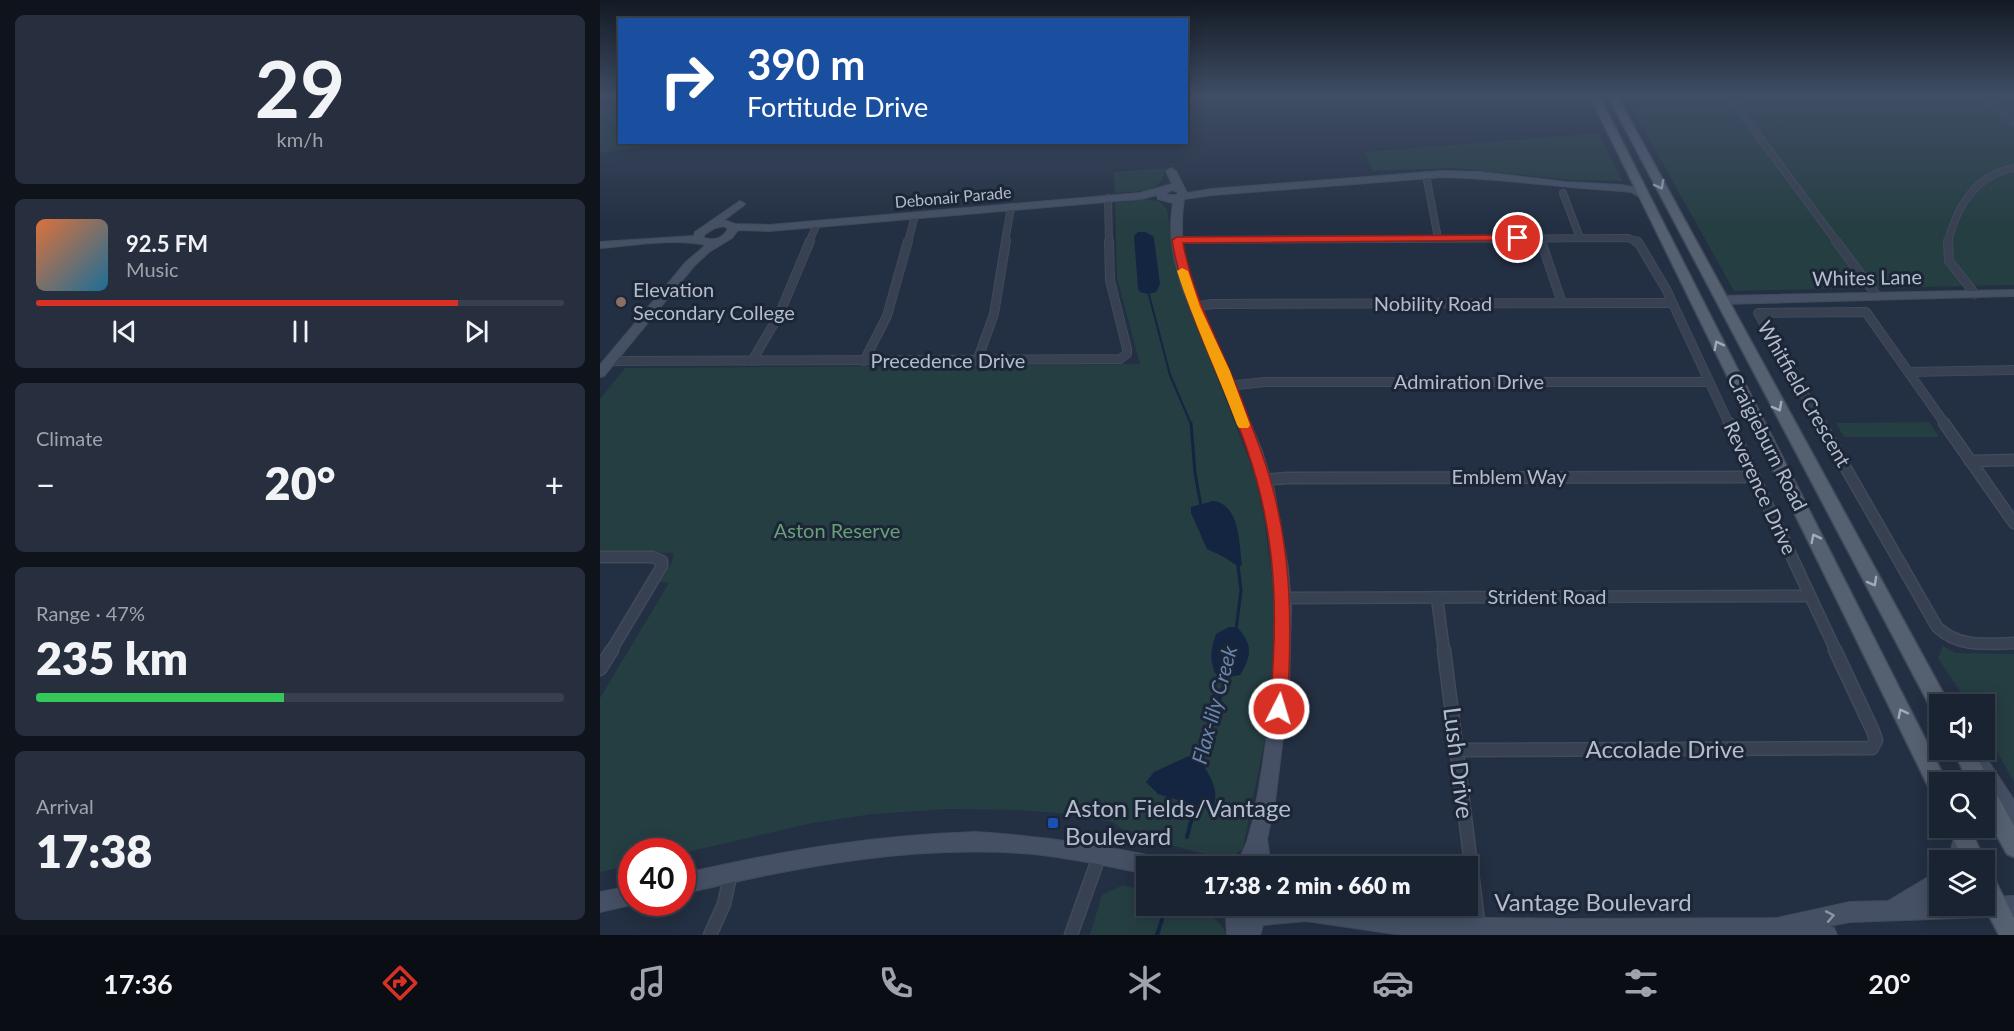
<!DOCTYPE html>
<html lang="en">
<head>
<meta charset="utf-8">
<style>
	:root { --surface:#1a2332; --page:#272f3e; --text:#f1f3f6; --muted:#9fa4ac; --line:#38404d; --accent:#d93025 }
	body { margin:0; font-family:Lato,sans-serif; background:var(--page); color:var(--text); height:100vh; display:flex; flex-direction:column; font-size:22px; white-space:nowrap }
	* { box-sizing:border-box; margin:0 }
	p { font-size:20px; color:var(--muted) }
	.icon { flex:none; width:33px; height:33px; fill:none; stroke:currentColor; stroke-width:2; stroke-linecap:round; stroke-linejoin:round }
	.map { position:relative; flex:1; overflow:hidden }
	.sheet { display:flex; flex-direction:column; gap:15px; padding:15px; background:#0e131c; width:600px }
	.sheet>* { flex:none }
	.banner { position:absolute; left:18px; top:18px; width:570px; height:126px; border-radius:0px; box-shadow:0 3px 15px #0003,0 0 0 2px var(--line); background:#1a4fa0; color:#fff; overflow:hidden }
	.controls { position:absolute; left:1329px; top:694px; display:grid; gap:12px }
	.controls a { display:grid; place-items:center; width:66px; height:66px; border-radius:0px; background:var(--surface); box-shadow:0 3px 15px #0003,0 0 0 2px var(--line); font-size:30px }
	.speed { position:absolute; left:18px; top:838px; display:flex; gap:12px; font-size:30px; font-weight:700; text-align:center }
	.speed>* { display:grid; place-content:center; width:78px; height:78px; border-radius:50%; background:var(--surface); box-shadow:0 3px 15px #0003,0 0 0 2px var(--line); line-height:1 }
	.speed .limit { border:9px solid #d22; background:#fff; color:#111 }
	.pin { position:absolute; display:grid; place-items:center; width:51px; height:51px; color:#fff; margin:-26px; border:3px solid #fff; border-radius:50%; box-shadow:0 2px 6px #0007 }
	.me { position:absolute; width:66px; margin:-33px; rotate:5deg; stroke-linejoin:round; filter:drop-shadow(0 0 4px #0008) }
	.turn { display:flex; align-items:center; gap:21px; height:126px; padding:0 30px; font-size:27px }
	.turn .icon { width:78px; height:78px; stroke-width:2.5 }
	.turn b { display:block; font-size:42px; line-height:51px }
	.big { font-size:45px; font-weight:800; line-height:1.1 }
	.sheet .tile { flex:1; display:flex; flex-direction:column; justify-content:center; gap:9px; min-width:0; padding:0 21px; border-radius:9px; background:var(--page) }
	.sheet .dial { align-items:center; gap:0 }
	.dial b { font-size:78px; line-height:1 }
	.song { display:flex; align-items:center; gap:18px }
	.cover { width:72px; height:72px; border-radius:9px; background:linear-gradient(135deg,hsl(20 70% 55%),hsl(200 70% 35%)) }
	.played { height:6px; border-radius:3px; background:linear-gradient(90deg,var(--accent) 80%,var(--line) 80%) }
	.keys { display:flex; justify-content:space-around; direction:ltr }
	.heat { display:flex; justify-content:space-between; align-items:center; font-size:33px; direction:ltr }
	.charge { height:9px; border-radius:4px; background:linear-gradient(90deg,#34c759 47%,var(--line) 0) }
	.trip { position:absolute; left:536px; top:856px; width:342px; height:60px; border-radius:0px; background:var(--surface); box-shadow:0 3px 15px #0003,0 0 0 2px var(--line); font-weight:800; line-height:60px; text-align:center }
	.tab-bar { display:flex; height:96px; justify-content:space-around; align-items:center; background:#0a0e14; color:var(--muted) }
	.tab-bar .icon { width:42px; height:42px }
	.tab-bar .selected { color:var(--accent) }
	.tab-bar b { font-size:27px; color:var(--text) }
	main { display:flex; flex:1; min-height:0 }
	.map>svg:first-child { display:block }
	.green { fill:#253e42 }
	.water { fill:#142541 }
	.lines { fill:none; stroke-linecap:round; stroke-linejoin:round }
	.stream-far2 { stroke:#142541; stroke-width:2 }
	.stream-far1 { stroke:#142541; stroke-width:3 }
	.stream { stroke:#142541; stroke-width:4 }
	.street-far3-casing { stroke:#404a5a; stroke-width:8 }
	.street-far2-casing { stroke:#404a5a; stroke-width:10 }
	.street-far1-casing { stroke:#404a5a; stroke-width:13 }
	.street-casing { stroke:#404a5a; stroke-width:15 }
	.secondary-casing { stroke:#404a5a; stroke-width:2 }
	.primary-casing { stroke:#404a5a; stroke-width:3 }
	.street-far3 { stroke:#374151; stroke-width:6 }
	.street-far2 { stroke:#374151; stroke-width:8 }
	.street-far1 { stroke:#374151; stroke-width:10 }
	.street { stroke:#374151; stroke-width:12 }
	.secondary { fill:#455065; fill-rule:evenodd }
	.primary { fill:#556071; fill-rule:evenodd }
	.oneway { stroke:#a0aaba }
	.oneway2 { stroke:#8c96a8 }
	.route { fill:#d93025; stroke:#8d1f18; stroke-width:1.5 }
	.slow { fill:#f59e0b }
	.education-dot { fill:#8d6e63; stroke:#1c2636; stroke-width:2 }
	.transit-dot { fill:#1a4fb4; stroke:#1c2636; stroke-width:2 }
	.labels { text-anchor:middle; stroke-width:6; stroke-linejoin:round; paint-order:stroke }
	.far-street-label { font-size:16px; fill:#b3bccc; stroke:#1c2636 }
	.street-label { font-size:20px; fill:#b3bccc; stroke:#1c2636 }
	.poi-label { font-size:20px; fill:#b3bccc; stroke:#1c2636; text-anchor:start }
	.park-label { font-size:20px; fill:#689f76; stroke:#1c2636 }
	.water-label { font-size:21px; font-style:italic; fill:#6985ae; stroke:#1c2636 }
	.near-street-label { font-size:24px; fill:#b3bccc; stroke:#1c2636 }
	.near-poi-label { font-size:24px; fill:#b3bccc; stroke:#1c2636; text-anchor:start }
</style>
</head>
<body>
<main>
<section class="sheet">
<div class="tile dial"><b>29</b><p>km/h</p></div>
<div class="tile">
<div class="song"><i class="cover"></i><div><b>92.5 FM</b><p>Music</p></div></div>
<div class="played"></div>
<div class="keys"><svg class="icon" aria-label="previous" viewBox="0 0 24 24"><path d="M18 5L8 12l10 7zM5 5v14"/></svg><svg class="icon" aria-label="pause" viewBox="0 0 24 24"><path d="M8 5v14M16 5v14"/></svg><svg class="icon" aria-label="next" viewBox="0 0 24 24"><path d="M6 5l10 7-10 7zM19 5v14"/></svg></div>
</div>
<div class="tile"><p>Climate</p>
<div class="heat"><a>−</a><b class="big">20°</b><a>+</a></div>
</div>
<div class="tile"><p>Range · 47%</p><b class="big">235 km</b><div class="charge"></div></div>
<div class="tile"><p>Arrival</p><b class="big">17:38</b></div>
</section>
<div class="map">
<svg width="1414" height="935" viewBox="0 0 1414 935">
	<rect width="100%" height="100%" fill="#232f42"/>
	<!-- green -->
	<g class="green">
		<polygon points="0,96 19,96 20,142 69,143 0,153"/>
		<polygon points="1025,96 1414,96 1414,285 1134,291"/>
		<polygon points="999,133 1022,181 973,180 855,168 772,171 765,152"/>
		<path d="M565,168C564,195 535,191 515,193L514,172Z"/>
		<polygon points="542,199 559,201 567,209 576,271 655,475 664,518 674,595 676,685 643,848 629,860 529,835 513,822 458,813 416,810 349,809 273,814 212,823 83,853 32,852 31,865 0,872 0,698 69,583 60,582 71,564 74,553 0,552 0,399 25,368 540,364 517,278 515,203"/>
		<polygon points="1329,422 1339,437 1244,437 1236,423"/>
		<polygon points="1343,646 1355,653 1414,654 1414,782 1385,730 1384,705 1369,705 1338,658"/>
		<polygon points="523,885 546,891 546,906 602,906 622,926 627,935 490,935 502,895"/>
	</g>
	<!-- water -->
	<g class="water">
		<polygon points="538,232 545,232 553,236 554,239 560,284 556,292 548,294 540,292 538,288 534,236"/>
		<path d="M613,501C640,504 639,543 642,565L639,567L624,557L607,549L591,513V507Z"/>
		<path d="M629,627H637C653,645 652,655 640,675L627,677L615,673C609,658 611,649 616,634Z"/>
		<path d="M589,756L597,757C607,770 621,790 613,806L605,808L558,794L546,782L554,772Z"/>
	</g>
	<g class="lines">
		<!-- stream-far2 -->
		<polyline class="stream-far2" points="548,291 570,375 591,424"/>
		<!-- stream-far1 -->
		<g class="stream-far1">
			<polyline points="591,423 595,473 601,506"/>
			<polyline points="636,630 641,590 638,566"/>
		</g>
		<!-- stream -->
		<g class="stream">
			<polyline points="597,759 628,675"/>
			<polyline points="587,837 596,802"/>
			<polyline points="557,935 565,910"/>
		</g>
		<!-- street-far3 casing -->
		<g class="street-far3-casing">
			<g id="street-far3">
				<polyline points="1129,96 1237,242"/>
				<polyline points="1384,96 1414,122"/>
				<polyline points="826,175 838,238"/>
				<polyline points="963,193 980,238"/>
				<polyline points="508,198 509,242"/>
				<polyline points="940,238 941,242"/>
				<polyline points="577,240 1028,238 1038,242"/>
				<polyline points="209,242 217,224"/>
				<polyline points="308,242 315,216"/>
				<polyline points="405,242 411,207"/>
				<path d="M1348,242C1357,206 1375,175 1414,168"/>
			</g>
		</g>
		<!-- street-far2 casing -->
		<g class="street-far2-casing">
			<g id="street-far2">
				<polyline points="941,241 962,303"/>
				<polyline points="1035,241 1038,242 1066,289 1129,424"/>
				<polyline points="1236,241 1277,296"/>
				<polyline points="1348,241 1349,261 1375,294"/>
				<polyline points="594,307 612,304 1072,303"/>
				<polyline points="10,361 520,359 527,354 527,349 510,280 509,241"/>
				<polyline points="152,361 179,315 210,241"/>
				<polyline points="264,361 287,316 308,241"/>
				<polyline points="377,361 394,314 406,241"/>
				<polyline points="1308,372 1414,370"/>
				<polyline points="628,386 665,382 1109,382"/>
				<polyline points="1221,424 1158,313 1266,312 1345,424"/>
			</g>
		</g>
		<!-- street-far1 casing -->
		<g class="street-far1-casing">
			<g id="street-far1">
				<polyline points="1129,423 1236,651"/>
				<path d="M1220,423L1337,627C1359,648 1386,644 1414,643"/>
				<polyline points="1344,423 1414,523"/>
				<polyline points="1370,461 1414,460"/>
				<polyline points="664,480 687,478 1155,477"/>
				<polyline points="0,557 52,557 62,561 62,566 11,651"/>
				<polyline points="683,598 1210,596"/>
				<polyline points="837,598 844,651"/>
			</g>
		</g>
		<!-- street casing -->
		<g class="street-casing">
			<g id="street">
				<polyline points="844,650 879,928"/>
				<polyline points="0,669 12,650"/>
				<polyline points="857,750 1272,748 1276,740 1273,731 1235,650"/>
				<polyline points="110,935 124,904 131,872"/>
				<polyline points="471,935 500,854"/>
			</g>
		</g>
		<!-- secondary casing -->
		<g class="secondary-casing">
			<g id="secondary">
				<path d="M571,168L576,171L587,193L612,189L843,171L881,172L965,182L1022,185L1037,188L1048,196L1043,199L1031,192L1022,191C962,188 903,178 843,177L612,195L584,199C579,231 583,257 593,287L662,451L674,490L688,568L691,607L689,687L675,802L667,839L671,867H636L647,842L653,820C674,712 686,599 660,491C643,420 608,354 582,287C573,258 568,233 573,203L558,199L557,195L540,199L217,227L169,231L138,230L132,238L109,252L94,266L4,376L0,377V365L86,262L106,245C72,238 35,245 0,248V242L94,236L95,232L140,201L145,204L143,206L124,220L135,224L169,225L540,193L572,184L566,171ZM572,190L578,192L577,195H566L567,193ZM124,226L128,229C123,238 114,241 104,238V235L115,228Z"/>
				<polygon points="1414,290 1414,296 1122,304 1116,300 1122,296"/>
				<polygon points="1362,750 1381,750 1414,800 1414,825 1407,823"/>
				<polygon points="1364,828 1370,830 1372,837 1368,861 1348,861 1356,830"/>
				<path d="M376,832C438,836 497,844 557,857L564,860L567,867H546V874C509,866 472,858 434,854C315,844 198,866 82,894V874C183,851 272,835 376,832Z"/>
				<polygon points="1340,870 1340,891 1326,899 1340,899 1340,906 1384,906 1384,897 1414,896 1414,916 1250,922 1229,926 1234,928 1237,935 802,935 706,921 663,925 660,935 627,935 626,916 621,906 737,906 823,917 971,919 1177,918 1250,902 1288,901"/>
				<polygon points="32,886 32,903 39,903 0,912 0,892"/>
			</g>
		</g>
		<!-- primary casing -->
		<g class="primary-casing">
			<g id="primary">
				<polygon points="990,96 999,96 1347,782 1340,783 1340,799 1333,796"/>
				<polygon points="1008,96 1017,96 1347,700 1349,705 1340,705 1340,715 1333,712"/>
				<polygon points="1353,750 1373,750 1414,826 1414,857 1407,854 1384,813 1384,783 1369,783"/>
				<polygon points="1349,828 1370,828 1385,861 1363,861"/>
				<polygon points="1384,871 1392,874 1414,918 1414,935 1399,935 1384,906"/>
			</g>
		</g>
		<!-- street-far3 -->
		<use href="#street-far3" class="street-far3"/>
		<!-- street-far2 -->
		<use href="#street-far2" class="street-far2"/>
		<!-- street-far1 -->
		<use href="#street-far1" class="street-far1"/>
		<!-- street -->
		<use href="#street" class="street"/>
		<!-- secondary -->
		<use href="#secondary" class="secondary"/>
		<!-- primary -->
		<use href="#primary" class="primary"/>
	</g>
	<!-- one-way arrows -->
	<defs><path id="oneway-chevron" d="M-2-3.5L2.5 0L-2 3.5" fill="none" stroke-width="1.6" stroke-linecap="round" stroke-linejoin="round" transform="scale(1.5)"/></defs>
	<g class="oneway">
		<use href="#oneway-chevron" transform="translate(1060 185) rotate(62)"/>
		<use href="#oneway-chevron" transform="translate(1118 345) rotate(-117)"/>
		<use href="#oneway-chevron" transform="translate(1178 407) rotate(62)"/>
		<use href="#oneway-chevron" transform="translate(1215 538) rotate(-117)"/>
		<use href="#oneway-chevron" transform="translate(1273 582) rotate(61)"/>
		<use href="#oneway-chevron" transform="translate(1302 713) rotate(-117)"/>
	</g>
	<use class="oneway2" href="#oneway-chevron" transform="translate(1230 916) rotate(-11)"/>
	<!-- sky -->
	<linearGradient id="sky" x2="0" y2="1"><stop stop-color="#131a24"/><stop offset="0.42" stop-color="#3f4d65"/><stop offset="1" stop-color="#3f4d65" stop-opacity="0"/></linearGradient>
	<rect width="1414" height="227" fill="url(#sky)"/>
	<!-- route -->
	<path class="route" d="M918,235L923,238L921,240L583,243C592,292 611,326 630,371C641,396 650,422 660,448C692,535 693,618 687,709L685,715L679,718L673,715L670,709C678,617 678,538 647,449C623,379 584,313 572,240L577,237Z"/>
	<!-- slow -->
	<path class="slow" d="M582,268L588,271L600,307L630,371L650,425L648,428H639L637,425C618,373 594,324 577,271Z"/>
	<!-- markers -->
	<circle class="education-dot" cx="21" cy="302" r="6"/>
	<rect class="transit-dot" x="447" y="817" width="12" height="12" rx="3"/>
	<g class="labels">
		<!-- far-street labels -->
		<g class="far-street-label">
			<text transform="translate(353 197) rotate(-5)" y="6">Debonair Parade</text>
		</g>
		<!-- street labels -->
		<g class="street-label">
			<text transform="translate(1267 278) rotate(-1)" y="7">Whites Lane</text>
			<text x="833" y="311">Nobility Road</text>
			<text x="348" y="368">Precedence Drive</text>
			<text x="869" y="389">Admiration Drive</text>
			<text transform="translate(1204 394) rotate(60)" y="7">Whitfield Crescent</text>
			<text transform="translate(1167 442) rotate(63)" y="7">Craigieburn Road</text>
			<text x="909" y="484">Emblem Way</text>
			<text transform="translate(1160 488) rotate(65)" y="7">Reverence Drive</text>
			<text x="947" y="604">Strident Road</text>
		</g>
		<!-- poi labels -->
		<g class="poi-label">
			<text x="33" y="297">Elevation<tspan x="33" dy="23">Secondary College</tspan></text>
		</g>
		<!-- park labels -->
		<g class="park-label">
			<text x="237" y="538">Aston Reserve</text>
		</g>
		<!-- water labels -->
		<g class="water-label">
			<text transform="translate(615 705) rotate(-75)" y="7">Flax-lily Creek</text>
		</g>
		<!-- near-street labels -->
		<g class="near-street-label">
			<text x="1065" y="758">Accolade Drive</text>
			<text transform="translate(858 763) rotate(83)" y="8">Lush Drive</text>
			<text x="993" y="911">Vantage Boulevard</text>
		</g>
		<!-- near-poi labels -->
		<g class="near-poi-label">
			<text x="465" y="817">Aston Fields/Vantage<tspan x="465" dy="28">Boulevard</tspan></text>
		</g>
	</g>
</svg>
<div class="controls">
<a><svg class="icon" aria-label="sound" viewBox="0 0 24 24"><path d="M4 9h4l5-4v14l-5-4H4zM17 9q2 3 0 6"/></svg></a>
<a><svg class="icon" aria-label="search" viewBox="0 0 24 24"><circle cx="10" cy="10" r="6"/><path d="M15 15l6 6"/></svg></a>
<a><svg class="icon" aria-label="layers" viewBox="0 0 24 24"><path d="M12 4l9 5-9 5-9-5zM3 14l9 5 9-5"/></svg></a>
</div>
<div class="speed"><div class="limit">40</div></div>
<div class="pin" style="left:918px;top:238px;background:#d93025"><svg class="icon" aria-label="arrive" viewBox="0 0 24 24"><path d="M6 21V4h12l-3 4 3 4H6"/></svg></div>
<svg class="me" style="left:679px;top:709px" viewBox="-20 -20 40 40"><circle r="17" fill="#d93025" stroke="#fff" stroke-width="3"/><path d="M0-11L8 9 0 5-8 9z" fill="#fff"/></svg>
<div class="trip">17:38 · 2 min · 660 m</div>
<div class="banner">
<div class="turn"><svg class="icon" aria-label="right" viewBox="0 0 24 24"><path d="M7 20v-9h11M14 6l5 5-5 5"/></svg><div><b>390 m</b>Fortitude Drive</div></div>
</div>
</div>
</main>
<nav class="tab-bar">
<b>17:36</b>
<svg class="icon selected" aria-label="directions" viewBox="0 0 24 24"><path d="M12 3l9 9-9 9-9-9zM9 14v-3h6M13 9l2 2-2 2"/></svg>
<svg class="icon" aria-label="music" viewBox="0 0 24 24"><path d="M9 18V5l10-2v13"/><circle cx="6" cy="18" r="3"/><circle cx="16" cy="16" r="3"/></svg>
<svg class="icon" aria-label="phone" viewBox="0 0 24 24"><path d="M5 4h4l2 5-3 2q2 4 5 5l2-3 5 2v4C11 20 4 13 5 4z"/></svg>
<svg class="icon" aria-label="climate" viewBox="0 0 24 24"><path d="M12 3v18M4 7l16 10M4 17L20 7"/></svg>
<svg class="icon" aria-label="car" viewBox="0 0 24 24"><path d="M5 17H2v-5l4-1 3-4h7l3 4 3 1v5h-3M9 17h6M6 11h13"/><circle cx="7" cy="17" r="2"/><circle cx="17" cy="17" r="2"/></svg>
<svg class="icon" aria-label="filters" viewBox="0 0 24 24"><path d="M4 7h16M4 17h16"/><circle cx="9" cy="7" r="2"/><circle cx="15" cy="17" r="2"/></svg>
<b>20°</b>
</nav>
</body>
</html>
